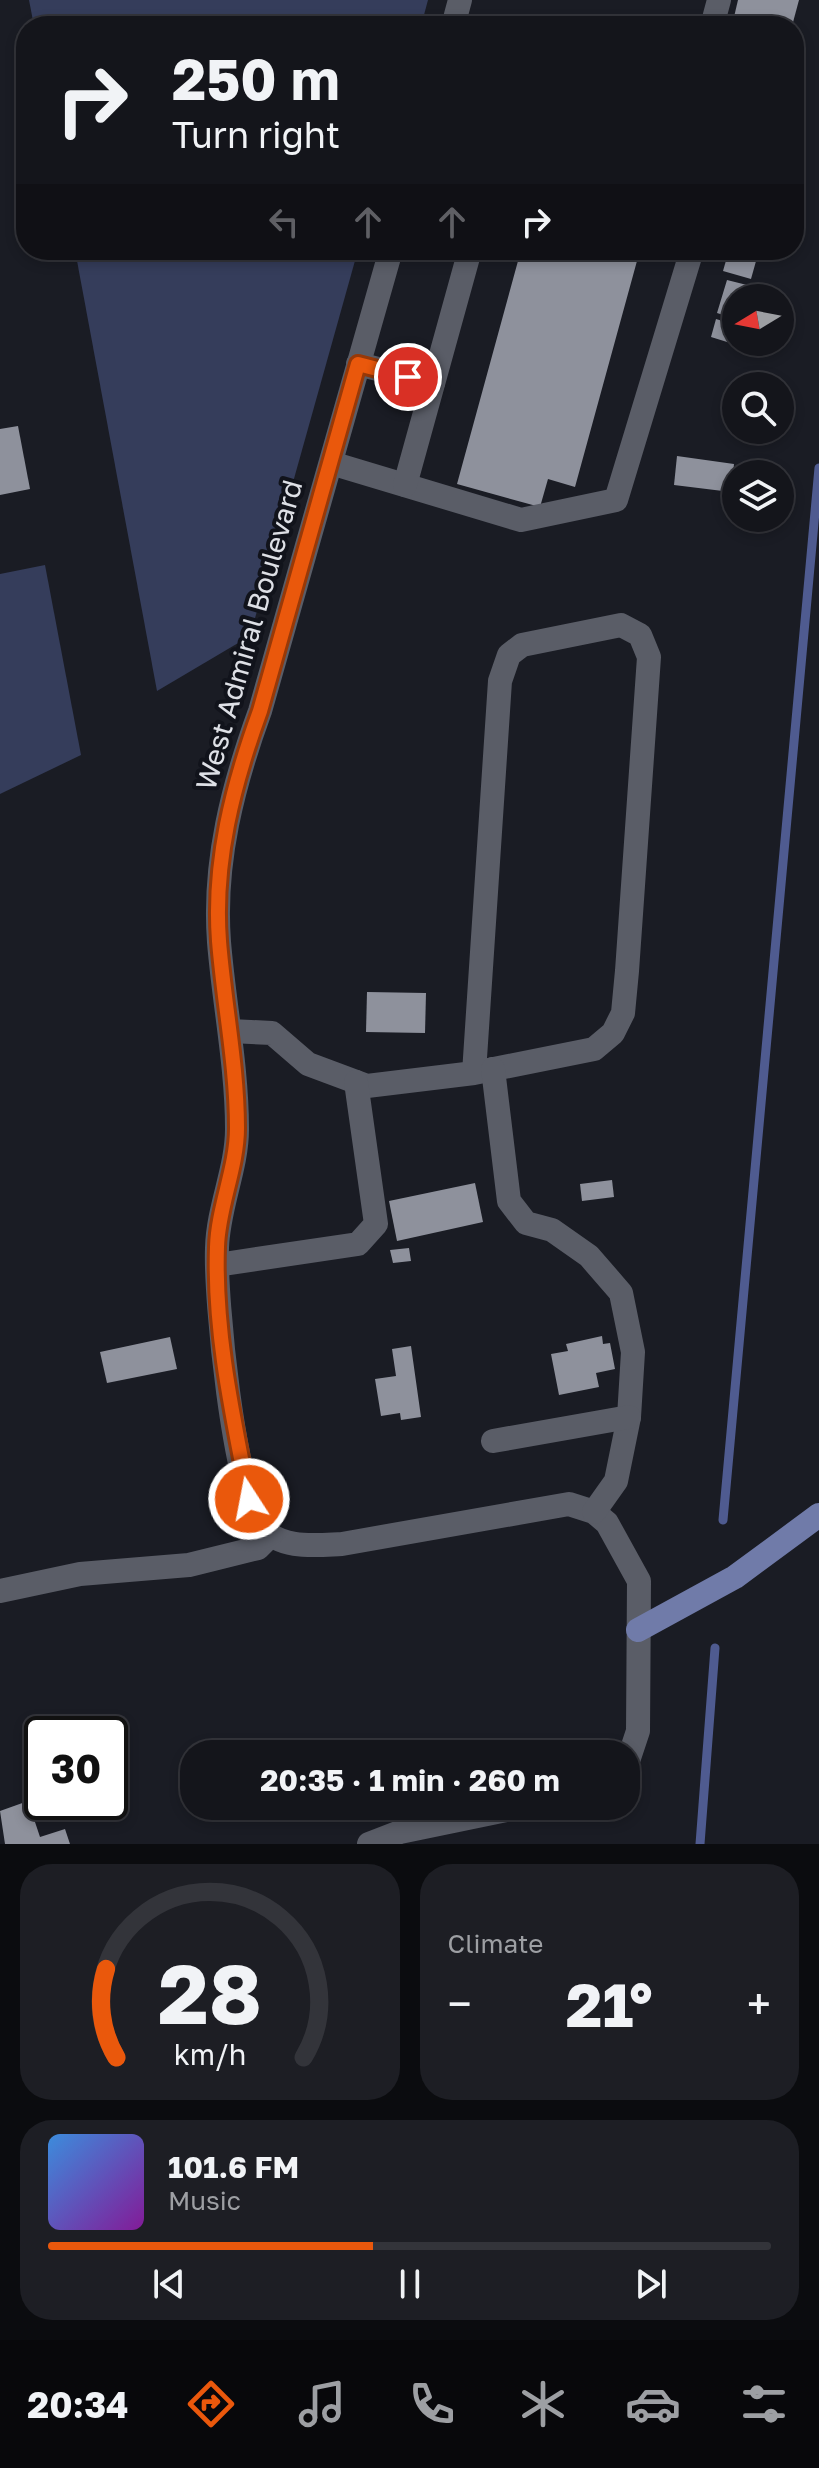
<!DOCTYPE html>
<html lang="en">
<head>
<meta charset="utf-8">
<style>
	:root { --surface:#14151b; --page:#1d1e24; --text:#f1f3f6; --muted:#9d9fa3; --line:#33343a; --accent:#ea580c }
	body { margin:0; font-family:"Golos Text",sans-serif; background:var(--page); color:var(--text); height:100vh; display:flex; flex-direction:column; font-size:30px; white-space:nowrap }
	* { box-sizing:border-box; margin:0 }
	p { font-size:26px; color:var(--muted) }
	.icon { flex:none; width:44px; height:44px; fill:none; stroke:currentColor; stroke-width:2; stroke-linecap:round; stroke-linejoin:round }
	.map { position:relative; height:1844px; overflow:hidden }
	.side { display:flex; flex-direction:column; gap:20px; padding:20px; background:#0b0c0f; flex:1 }
	.side>* { flex:none }
	.banner { position:absolute; left:16px; top:16px; width:788px; height:244px; border-radius:32px; box-shadow:0 4px 12px #0003,0 0 0 2px var(--line); background:#14151b; color:var(--text); overflow:hidden }
	.needle { width:52px; rotate:260deg }
	.tools { position:absolute; left:722px; top:284px; display:grid; gap:16px }
	.tools a { display:grid; place-items:center; width:72px; height:72px; border-radius:50%; background:var(--surface); box-shadow:0 4px 12px #0003,0 0 0 2px var(--line); font-size:40px }
	.speed { position:absolute; left:24px; top:1716px; display:flex; gap:16px; font-size:40px; font-weight:700; text-align:center }
	.speed>* { display:grid; place-content:center; width:104px; height:104px; border-radius:50%; background:var(--surface); box-shadow:0 4px 12px #0003,0 0 0 2px var(--line); line-height:1 }
	.speed .limit { border:4px solid #111; border-radius:12px; background:#fff; color:#111 }
	.pin { position:absolute; display:grid; place-items:center; width:68px; height:68px; color:#fff; margin:-34px; border:4px solid #fff; border-radius:50%; box-shadow:0 2px 8px #0007 }
	.me { position:absolute; width:88px; margin:-44px; rotate:349deg; stroke-linejoin:round; filter:drop-shadow(0 0 6px #0008) }
	.turn { display:flex; align-items:center; gap:28px; height:168px; padding:0 24px; font-size:36px }
	.turn .icon { width:104px; height:104px; stroke-width:2.5 }
	.turn b { display:block; font-size:56px; line-height:68px }
	.lanes { display:flex; align-items:center; height:76px; padding:0 24px; background:#0003; justify-content:center; gap:40px; direction:ltr }
	.lanes .off { opacity:.35 }
	.big { font-size:60px; font-weight:700; line-height:1.1 }
	.side .tile { flex:1; display:flex; flex-direction:column; justify-content:center; gap:12px; min-width:0; padding:0 28px; border-radius:32px; background:var(--page) }
	.side .dial { align-items:center; gap:0 }
	.dial svg { height:208px; overflow:visible; fill:none; stroke:var(--line); stroke-width:7; stroke-linecap:round; text-anchor:middle }
	.dial text { fill:var(--text); stroke:none }
	.song { display:flex; align-items:center; gap:24px }
	.cover { width:96px; height:96px; border-radius:12px; background:linear-gradient(135deg,hsl(210 70% 55%),hsl(290 70% 35%)) }
	.played { height:8px; border-radius:4px; background:linear-gradient(90deg,var(--accent) 45%,var(--line) 45%) }
	.keys { display:flex; justify-content:space-around; direction:ltr }
	.heat { display:flex; justify-content:space-between; align-items:center; font-size:44px; direction:ltr }
	.side .tiles { flex:1; display:grid; gap:20px; grid-template-columns:1fr 1fr }
	.tile:last-child { grid-column:span 2 }
	.trip { position:absolute; left:180px; top:1740px; width:460px; height:80px; border-radius:32px; background:var(--surface); box-shadow:0 4px 12px #0003,0 0 0 2px var(--line); font-weight:700; line-height:80px; text-align:center }
	.dock { display:flex; height:128px; justify-content:space-around; align-items:center; background:#08080b; color:var(--muted) }
	.dock .icon { width:56px; height:56px }
	.dock .current { color:var(--accent) }
	.dock b { font-size:36px; color:var(--text) }
	.map>svg:first-child { display:block }
	.green { fill:#353d5b }
	.lines { fill:none; stroke-linecap:round; stroke-linejoin:round }
	.stream { stroke:#4f5b90; stroke-width:9 }
	.building { fill:#8e919c }
	.minor { stroke:#5a5d67; stroke-width:24 }
	.major { stroke:#707ba9; stroke-width:24 }
	.route-casing { stroke:#983908; stroke-width:20 }
	.route { stroke:#ea580c; stroke-width:14 }
	.labels { text-anchor:middle; stroke-width:8; stroke-linejoin:round; paint-order:stroke }
	.street-label { font-size:28px; fill:#dee0e6; stroke:#11131b }
</style>
</head>
<body>
<div class="map">
<svg width="819" height="1844" viewBox="0 0 819 1844">
	<rect width="100%" height="100%" fill="#1a1c24"/>
	<!-- green -->
	<g class="green">
		<polygon points="29,0 428,0 421,26 34,26"/>
		<polygon points="75,250 358,250 250,636 157,691"/>
		<polygon points="45,565 81,755 0,794 0,574"/>
	</g>
	<g class="lines">
		<!-- stream -->
		<g class="stream">
			<polyline points="723,1520 819,468"/>
			<polyline points="700,1844 715,1648"/>
		</g>
	</g>
	<!-- building -->
	<g class="building">
		<polygon points="738,0 799,0 792,26 768,26 734,17"/>
		<polygon points="521,250 640,250 575,487 548,479 540,507 457,484"/>
		<polygon points="729,250 758,254 751,279 723,271"/>
		<polygon points="727,280 755,287 752,298 736,298 736,319 717,313"/>
		<polygon points="716,319 736,325 736,342 741,342 740,346 711,337"/>
		<polygon points="18,426 30,489 0,495 0,429"/>
		<polygon points="677,456 734,464 731,492 674,485"/>
		<polygon points="367,992 426,993 425,1033 366,1032"/>
		<polygon points="612,1180 614,1197 582,1201 580,1184"/>
		<polygon points="475,1183 483,1222 397,1241 389,1201"/>
		<polygon points="409,1248 411,1261 393,1263 390,1250"/>
		<polygon points="602,1336 603,1344 610,1343 615,1369 596,1373 599,1387 559,1395 551,1354 568,1351 566,1344"/>
		<polygon points="170,1337 177,1369 107,1383 100,1352"/>
		<polygon points="411,1346 421,1417 401,1420 400,1413 381,1416 375,1379 396,1376 392,1349"/>
		<polygon points="28,1801 40,1837 65,1829 70,1844 5,1844 0,1811"/>
	</g>
	<g class="lines">
		<!-- minor -->
		<g class="minor">
			<polyline points="453,26 460,0"/>
			<polyline points="712,26 719,0"/>
			<path d="M391,250L260,711C233,785 213,862 219,942C224,1004 237,1066 237,1129C237,1169 218,1207 217,1248C215,1298 234,1492 262,1527C281,1550 316,1545 342,1544L569,1504L594,1512L607,1523L639,1581L638,1731L626,1767"/>
			<polyline points="358,364 433,383"/>
			<polyline points="331,463 521,520 616,500 692,250"/>
			<polyline points="405,485 470,250"/>
			<polyline points="231,1031 272,1033 308,1064 367,1086 474,1073 594,1049 613,1033 623,1013 627,971 649,657 640,635 621,625 522,645 509,655 500,681 474,1073"/>
			<polyline points="493,1069 509,1201 526,1223 552,1230 589,1256 621,1293 633,1352 629,1417 616,1481 594,1512"/>
			<polyline points="217,1265 358,1244 376,1224 356,1082"/>
			<polyline points="493,1441 629,1417"/>
			<polyline points="0,1591 80,1574 189,1565 258,1548 271,1535"/>
			<polyline points="369,1844 400,1832 526,1806"/>
		</g>
		<!-- major -->
		<polyline class="major" points="638,1630 735,1577 819,1515"/>
	</g>
	<g class="lines">
		<!-- route casing -->
		<g class="route-casing">
			<path id="route" d="M249,1499C233,1417 214,1332 217,1247C218,1207 237,1168 237,1128C237,1065 224,1004 219,941C213,862 233,785 260,711L358,364L408,377"/>
		</g>
		<!-- route -->
		<use href="#route" class="route"/>
	</g>
	<g class="labels">
		<!-- street labels -->
		<g class="street-label">
			<text transform="translate(249 635) rotate(-74)" y="10">West Admiral Boulevard</text>
		</g>
	</g>
</svg>
<div class="tools">
<a><svg class="needle" viewBox="-14 -14 28 28"><path d="M0-13l5 13h-10z" fill="#e53935"/><path d="M0 13l5-13h-10z" fill="#9d9fa3"/></svg></a>
<a><svg class="icon" aria-label="search" viewBox="0 0 24 24"><circle cx="10" cy="10" r="6"/><path d="M15 15l6 6"/></svg></a>
<a><svg class="icon" aria-label="layers" viewBox="0 0 24 24"><path d="M12 4l9 5-9 5-9-5zM3 14l9 5 9-5"/></svg></a>
</div>
<div class="speed"><div class="limit">30</div></div>
<div class="pin" style="left:408px;top:377px;background:#d93025"><svg class="icon" aria-label="arrive" viewBox="0 0 24 24"><path d="M6 21V4h12l-3 4 3 4H6"/></svg></div>
<svg class="me" style="left:249px;top:1499px" viewBox="-20 -20 40 40"><circle r="17" fill="#ea580c" stroke="#fff" stroke-width="3"/><path d="M0-11L8 9 0 5-8 9z" fill="#fff"/></svg>
<div class="trip">20:35 · 1 min · 260 m</div>
<div class="banner">
<div class="turn"><svg class="icon" aria-label="right" viewBox="0 0 24 24"><path d="M7 20v-9h11M14 6l5 5-5 5"/></svg><div><b>250 m</b>Turn right</div></div>
<div class="lanes"><svg class="icon off" aria-label="left" viewBox="0 0 24 24"><path d="M17 20v-9H6M10 6l-5 5 5 5"/></svg><svg class="icon off" aria-label="ahead" viewBox="0 0 24 24"><path d="M12 20V5M6 11l6-6 6 6"/></svg><svg class="icon off" aria-label="ahead" viewBox="0 0 24 24"><path d="M12 20V5M6 11l6-6 6 6"/></svg><svg class="icon" aria-label="right" viewBox="0 0 24 24"><path d="M7 20v-9h11M14 6l5 5-5 5"/></svg></div>
</div>
</div>
<section class="side">
<div class="tiles">
<div class="tile dial"><svg viewBox="0 0 100 80">
<path d="M14 69A42 42 0 1 1 86 69"/>
<path d="M14 69A42 42 0 0 1 10 35" stroke="#ea580c"/>
<text x="50" y="56" font-size="32" font-weight="700">28</text>
<text x="50" y="72" font-size="11">km/h</text>
</svg></div>
<div class="tile"><p>Climate</p>
<div class="heat"><a>−</a><b class="big">21°</b><a>+</a></div>
</div>
<div class="tile">
<div class="song"><i class="cover"></i><div><b>101.6 FM</b><p>Music</p></div></div>
<div class="played"></div>
<div class="keys"><svg class="icon" aria-label="previous" viewBox="0 0 24 24"><path d="M18 5L8 12l10 7zM5 5v14"/></svg><svg class="icon" aria-label="pause" viewBox="0 0 24 24"><path d="M8 5v14M16 5v14"/></svg><svg class="icon" aria-label="next" viewBox="0 0 24 24"><path d="M6 5l10 7-10 7zM19 5v14"/></svg></div>
</div>
</div>
</section>
<nav class="dock">
<b>20:34</b>
<svg class="icon current" aria-label="directions" viewBox="0 0 24 24"><path d="M12 3l9 9-9 9-9-9zM9 14v-3h6M13 9l2 2-2 2"/></svg>
<svg class="icon" aria-label="music" viewBox="0 0 24 24"><path d="M9 18V5l10-2v13"/><circle cx="6" cy="18" r="3"/><circle cx="16" cy="16" r="3"/></svg>
<svg class="icon" aria-label="phone" viewBox="0 0 24 24"><path d="M5 4h4l2 5-3 2q2 4 5 5l2-3 5 2v4C11 20 4 13 5 4z"/></svg>
<svg class="icon" aria-label="climate" viewBox="0 0 24 24"><path d="M12 3v18M4 7l16 10M4 17L20 7"/></svg>
<svg class="icon" aria-label="car" viewBox="0 0 24 24"><path d="M5 17H2v-5l4-1 3-4h7l3 4 3 1v5h-3M9 17h6M6 11h13"/><circle cx="7" cy="17" r="2"/><circle cx="17" cy="17" r="2"/></svg>
<svg class="icon" aria-label="filters" viewBox="0 0 24 24"><path d="M4 7h16M4 17h16"/><circle cx="9" cy="7" r="2"/><circle cx="15" cy="17" r="2"/></svg>
</nav>
</body>
</html>
